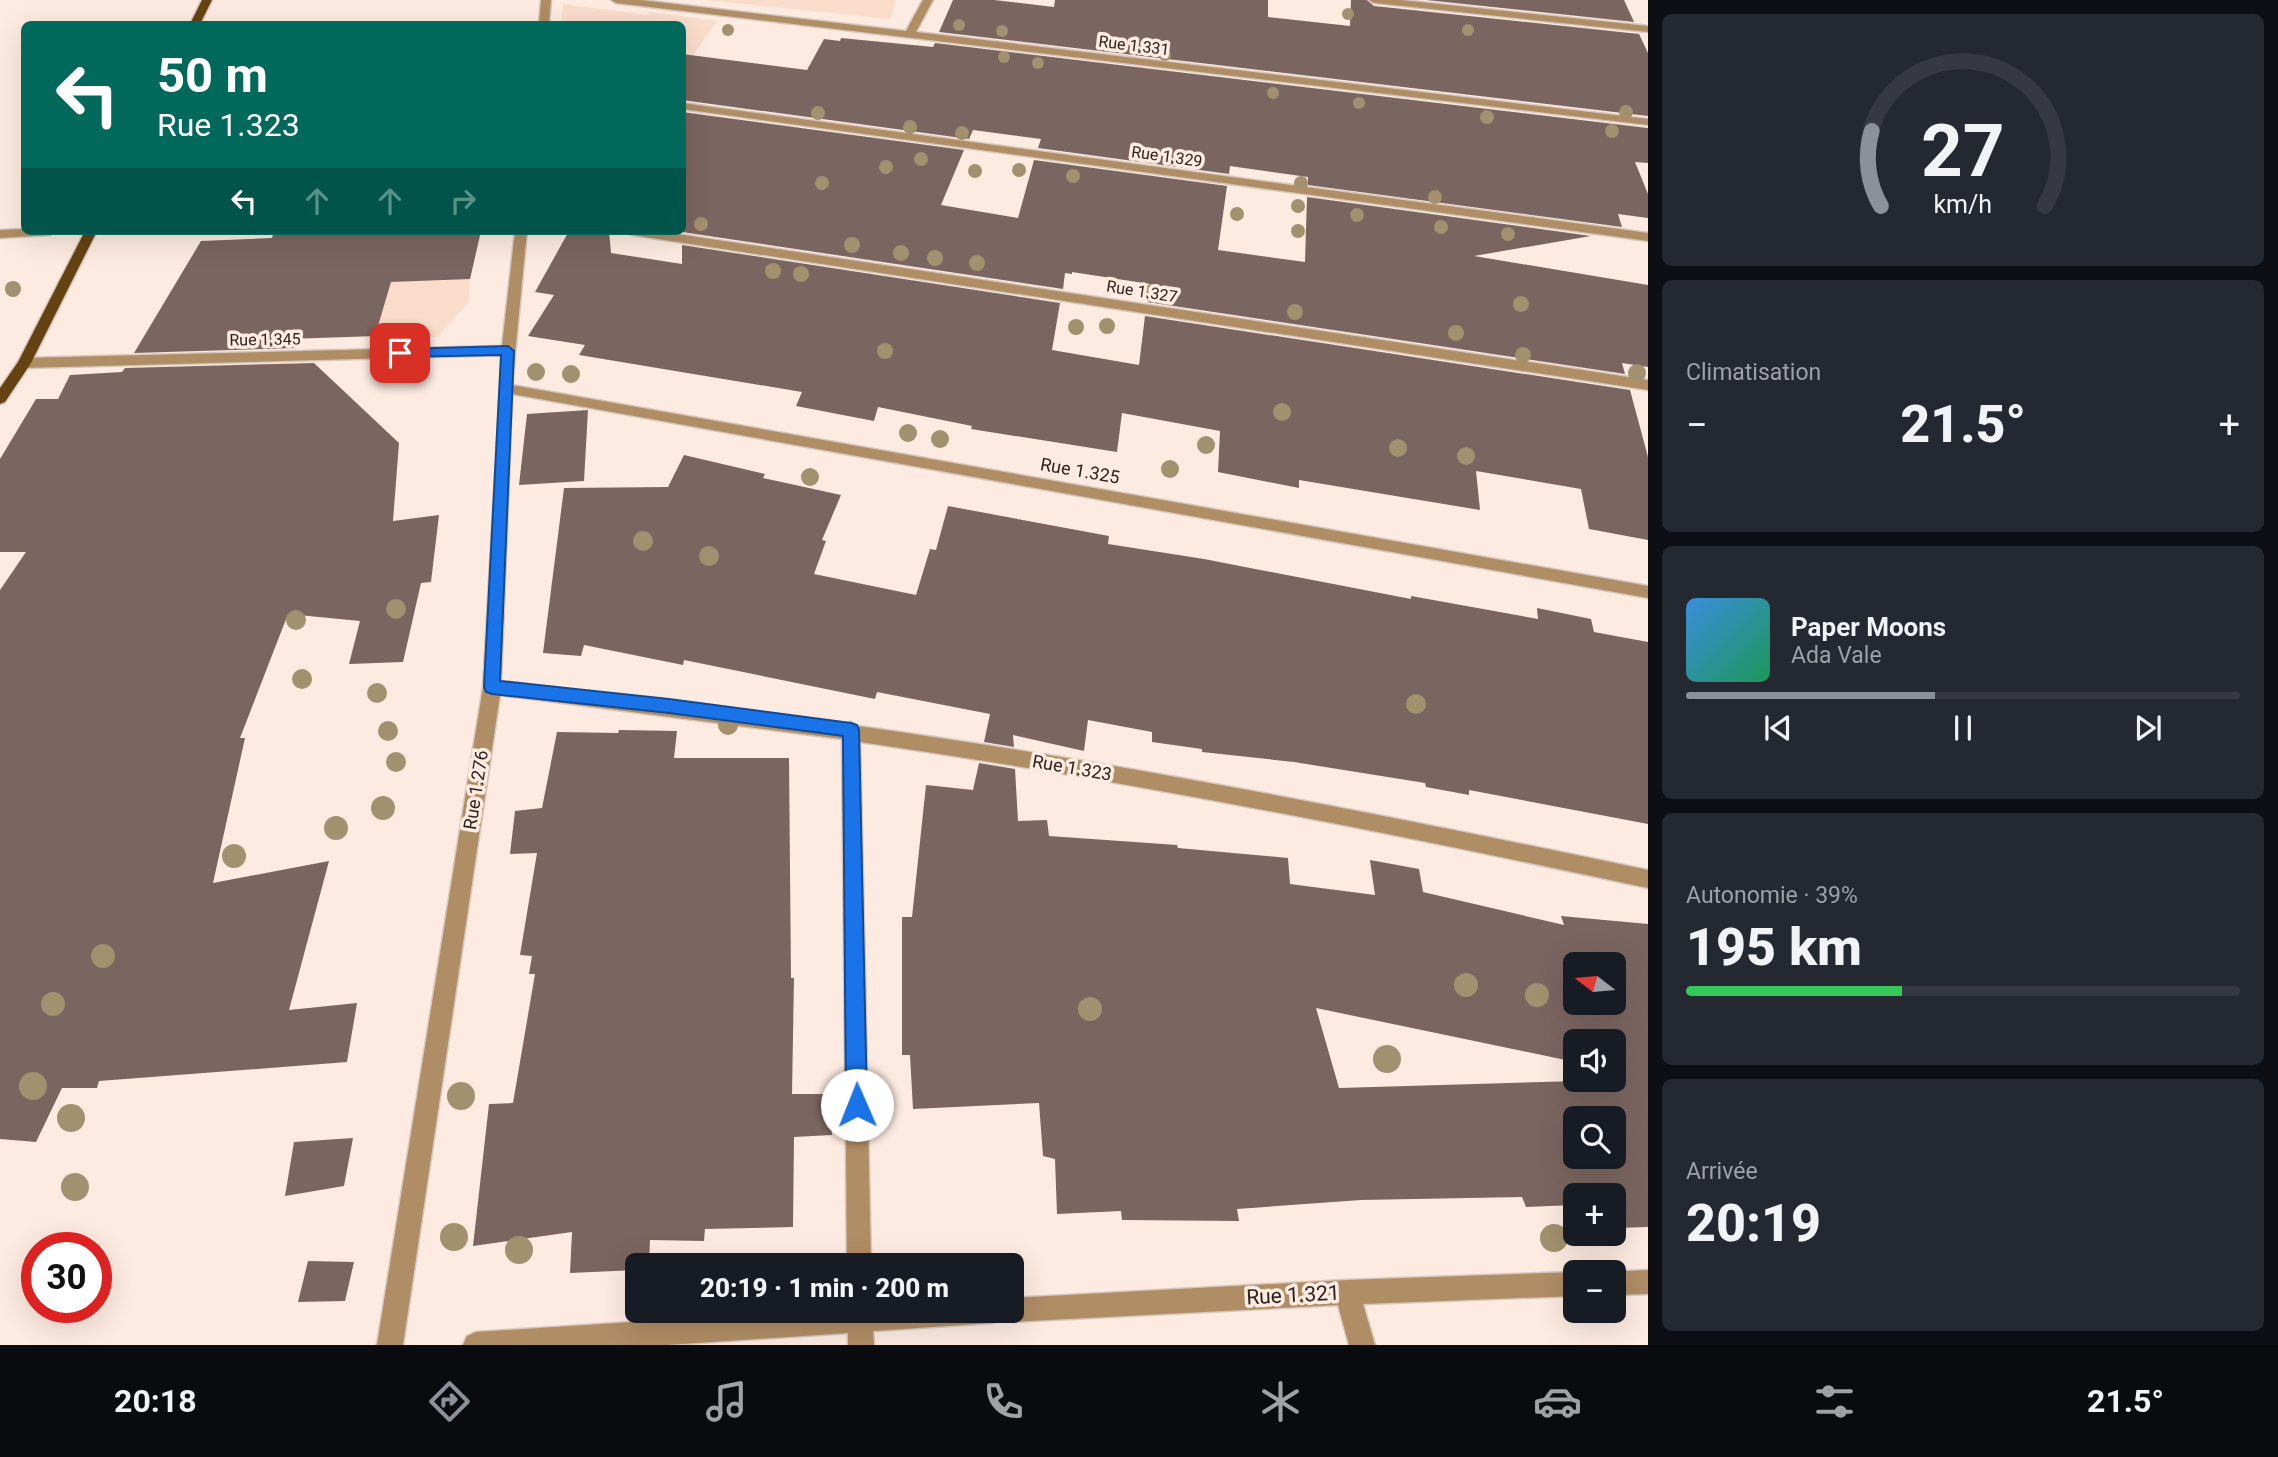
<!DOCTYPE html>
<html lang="fr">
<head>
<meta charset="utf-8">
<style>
	:root { --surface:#171b24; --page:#242831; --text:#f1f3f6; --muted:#9ea1a6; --line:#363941; --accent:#8c9099 }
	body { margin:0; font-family:Roboto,sans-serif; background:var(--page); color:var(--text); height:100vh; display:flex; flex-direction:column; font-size:26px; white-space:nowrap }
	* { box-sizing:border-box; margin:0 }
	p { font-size:23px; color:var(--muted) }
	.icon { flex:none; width:38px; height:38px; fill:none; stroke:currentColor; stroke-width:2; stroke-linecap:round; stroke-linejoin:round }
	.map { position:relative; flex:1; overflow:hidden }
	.details { display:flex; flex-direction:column; gap:14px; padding:14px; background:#0d0f14; width:630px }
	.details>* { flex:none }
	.top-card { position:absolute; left:21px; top:21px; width:665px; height:214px; border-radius:10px; box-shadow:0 7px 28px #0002; background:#00695c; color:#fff; overflow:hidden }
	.needle { width:46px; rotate:286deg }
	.controls { position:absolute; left:1563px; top:952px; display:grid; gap:14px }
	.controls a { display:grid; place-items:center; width:63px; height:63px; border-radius:10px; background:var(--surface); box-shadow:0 7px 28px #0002; font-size:35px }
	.speed { position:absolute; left:21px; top:1232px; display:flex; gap:14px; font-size:35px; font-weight:700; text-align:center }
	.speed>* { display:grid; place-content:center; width:91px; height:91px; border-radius:50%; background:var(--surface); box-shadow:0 7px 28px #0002; line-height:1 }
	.speed .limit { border:10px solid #d22; background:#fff; color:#111 }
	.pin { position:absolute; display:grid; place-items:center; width:60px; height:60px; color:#fff; margin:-30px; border-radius:14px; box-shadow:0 4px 10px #0006 }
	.me { position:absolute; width:77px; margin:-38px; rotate:359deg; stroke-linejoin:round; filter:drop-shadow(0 0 5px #0008) }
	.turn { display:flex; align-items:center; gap:24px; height:147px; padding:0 21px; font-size:32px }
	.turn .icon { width:91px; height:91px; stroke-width:2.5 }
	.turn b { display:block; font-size:49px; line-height:60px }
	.lanes { display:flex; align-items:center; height:66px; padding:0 21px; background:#0003; justify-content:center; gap:35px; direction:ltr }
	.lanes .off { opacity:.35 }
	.big { font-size:52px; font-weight:800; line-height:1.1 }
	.details .widget { flex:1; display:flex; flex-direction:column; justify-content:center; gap:10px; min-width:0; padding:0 24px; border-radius:10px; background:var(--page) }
	.details .dial { align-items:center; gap:0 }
	.dial svg { height:182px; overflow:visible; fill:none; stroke:var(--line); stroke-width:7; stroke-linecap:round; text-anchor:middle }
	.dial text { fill:var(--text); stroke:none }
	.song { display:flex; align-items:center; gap:21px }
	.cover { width:84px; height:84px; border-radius:10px; background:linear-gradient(135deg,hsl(210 70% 55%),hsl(150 70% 35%)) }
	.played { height:7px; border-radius:4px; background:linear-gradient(90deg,var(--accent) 45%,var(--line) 45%) }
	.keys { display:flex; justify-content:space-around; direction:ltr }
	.heat { display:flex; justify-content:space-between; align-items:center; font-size:38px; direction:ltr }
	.charge { height:10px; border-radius:5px; background:linear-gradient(90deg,#34c759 39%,var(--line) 0) }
	.trip { position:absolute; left:625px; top:1253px; width:399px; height:70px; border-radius:10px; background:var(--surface); box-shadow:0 7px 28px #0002; font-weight:800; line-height:70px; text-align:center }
	.tabs { display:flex; height:112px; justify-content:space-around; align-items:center; background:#090b0e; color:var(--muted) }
	.tabs .icon { width:49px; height:49px }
	.tabs .selected { color:var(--accent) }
	.tabs b { font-size:32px; color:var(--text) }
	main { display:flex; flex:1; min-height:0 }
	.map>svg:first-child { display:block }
	.built { fill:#fadccb }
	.building { fill:#7b6560; fill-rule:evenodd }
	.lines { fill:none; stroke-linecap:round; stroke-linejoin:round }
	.street-casing { stroke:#d7c7be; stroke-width:3 }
	.primary-casing { stroke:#d7c7be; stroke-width:3 }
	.street { fill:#af8d65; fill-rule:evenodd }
	.primary { fill:#654212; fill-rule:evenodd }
	.tree { fill:#a2906e }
	.route { fill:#1a73e8; stroke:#114b97; stroke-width:2 }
	.labels { text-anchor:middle; stroke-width:7; stroke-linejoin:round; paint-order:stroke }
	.far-street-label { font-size:16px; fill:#2b231e; stroke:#fdebe1 }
	.street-label { font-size:18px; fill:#2b231e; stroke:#fdebe1 }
	.near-street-label { font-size:21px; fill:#2b231e; stroke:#fdebe1 }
</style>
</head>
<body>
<main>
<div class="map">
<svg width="1648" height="1345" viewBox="0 0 1648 1345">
	<rect width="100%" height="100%" fill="#fdebe1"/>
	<!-- built -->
	<g class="built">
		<polygon points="705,0 896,0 891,19"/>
		<polygon points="563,4 647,15 649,12 717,21 683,69 682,24 561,24"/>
		<polygon points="477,248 470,279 469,302 437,337 317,338 348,252"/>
	</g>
	<!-- building -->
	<g class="building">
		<polygon points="953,0 994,0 1054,7 1055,0 1268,0 1268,17 1350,26 1351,0 1367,0 1374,6 1639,34 1648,53 1648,116 939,32"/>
		<polygon points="1426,0 1624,0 1634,22"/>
		<polygon points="841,38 933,47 935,43 1648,128 1648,163 1635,162 1648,194 1648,218 1618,214 1622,227 1308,185 1308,177 1230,166 1229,174 1038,148 1041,139 973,130 969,139 682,100 682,54 807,70 824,39 840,41"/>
		<polygon points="682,112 964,150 941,205 1018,218 1034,160 1227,186 1218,250 1305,262 1307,197 1591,236 1474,256 1648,285 1648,367 1622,363 1625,374 1147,302 1150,284 1072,272 1072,274 1065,273 1063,289 682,232"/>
		<polygon points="274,231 481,231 470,279 391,282 375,336 288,339 298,348 134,353 201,241 272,238"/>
		<polygon points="569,231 609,231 611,253 682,264 682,245 1060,303 1052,350 1139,365 1145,316 1630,390 1648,457 1648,540 1589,529 1581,489 1476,471 1480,510 1299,480 1299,488 1218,472 1220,431 1122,413 1117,452 971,429 972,426 878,407 874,421 796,406 802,392 579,355 585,345 528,336 554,295 535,292"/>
		<polygon points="314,363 399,443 393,521 439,515 431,582 421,583 403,662 349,664 360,621 288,614 240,738 245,738 213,883 329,861 289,1010 357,1003 347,1062 99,1081 97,1088 62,1088 36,1142 0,1139 0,590 26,552 0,552 0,459 36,399 58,399 70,375 122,372 125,368"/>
		<polygon points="588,410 584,481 519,485 527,414"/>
		<polygon points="684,455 765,474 763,478 841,495 822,540 826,541 814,574 916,595 930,549 936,550 948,506 1109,536 1108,544 1204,559 1411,599 1411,596 1538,619 1537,608 1591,619 1594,632 1648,642 1648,824 1469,790 1469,795 1426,787 1425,783 1294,762 1202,752 1202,749 1152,742 1152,732 1088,720 1084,751 1013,735 1014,747 984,742 990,714 877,692 875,699 684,660 683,665 584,645 581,656 543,653 564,488 668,487"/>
		<polygon points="619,730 677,731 674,758 789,758 791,978 794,978 792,1094 831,1094 832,1135 794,1137 793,1227 705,1229 704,1241 650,1240 649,1265 637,1265 637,1270 570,1273 572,1232 473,1246 489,1104 513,1103 535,974 529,974 532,956 520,955 537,853 510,854 515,811 542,808 557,732 618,733"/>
		<path d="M979,763L1015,769L1018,821L1047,820L1049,836L1177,845L1178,848L1288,858L1290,884L1375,895L1370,860L1419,869L1423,892L1564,925L1561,916L1648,924V1227L1614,1228V1195H1575V1205L1526,1207L1522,1197L1361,1200L1237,1209L1239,1221L1122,1220L1121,1211L1057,1214L1055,1159L1043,1156L1039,1103L913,1109L910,1055H902V917H912L926,785L973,790ZM1575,964H1614V1003H1575ZM1316,1008L1575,1062V1041H1614V1080L1339,1088ZM1575,1118H1614V1157H1575Z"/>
		<polygon points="353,1138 344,1186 285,1196 294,1142"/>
		<polygon points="308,1261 354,1262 345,1301 298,1302"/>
	</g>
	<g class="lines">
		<!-- street casing -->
		<g class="street-casing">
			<g id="street">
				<polygon points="541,0 551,0 549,24 539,24"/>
				<polygon points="611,0 641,0 906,31 923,0 933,0 916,32 1648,119 1648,125 616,3"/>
				<polygon points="1369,0 1401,0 1648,26 1648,32 1374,3"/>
				<polygon points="682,103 1648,233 1648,241 682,109"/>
				<polygon points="24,229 24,231 56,231 50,235 0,238 0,230"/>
				<path d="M515,231H527L512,385L1648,586V598L512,394L501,681L846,724L851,722L858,726C1123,763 1386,815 1648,870V888C1386,832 1125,780 860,742L871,1265H847L842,739L500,695L403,1345H377L483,687L502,355L24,368L17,363L24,358L502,346Z"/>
				<polygon points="626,231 657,231 1648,380 1648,390 632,235"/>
				<polygon points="1648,1270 1648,1294 1614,1295 1614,1272 1610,1272"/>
				<polygon points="1575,1272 1575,1296 1363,1304 1375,1345 1349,1345 1338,1305 1012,1322 1002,1315 1000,1320 991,1323 873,1331 874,1345 848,1345 848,1333 667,1345 463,1345 467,1336 476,1332 805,1311 1012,1311 1012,1298 1347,1280"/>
			</g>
		</g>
		<!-- primary casing -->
		<g class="primary-casing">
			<g id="primary">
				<polygon points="202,0 212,0 200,24 190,24"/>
				<polygon points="85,231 97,231 31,363 5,402 0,404 0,388 18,362"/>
			</g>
		</g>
		<!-- street -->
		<use href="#street" class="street"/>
		<!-- primary -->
		<use href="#primary" class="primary"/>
	</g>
	<!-- trees -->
	<g class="tree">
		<circle cx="1348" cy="14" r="6"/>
		<circle cx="959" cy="25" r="6"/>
		<circle cx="728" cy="30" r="6"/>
		<circle cx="1468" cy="30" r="6"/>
		<circle cx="1002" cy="31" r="6"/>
		<circle cx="1165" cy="55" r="6"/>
		<circle cx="1004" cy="57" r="6"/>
		<circle cx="1038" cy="63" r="6"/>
		<circle cx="1273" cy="93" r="6"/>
		<circle cx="1359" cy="103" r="6"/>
		<circle cx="1626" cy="112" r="7"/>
		<circle cx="818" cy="113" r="7"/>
		<circle cx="1487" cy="117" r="7"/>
		<circle cx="910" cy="127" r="7"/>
		<circle cx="1612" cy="131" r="7"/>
		<circle cx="962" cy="133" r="7"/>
		<circle cx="921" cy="159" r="7"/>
		<circle cx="886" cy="167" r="7"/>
		<circle cx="1019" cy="170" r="7"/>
		<circle cx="975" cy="171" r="7"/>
		<circle cx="1073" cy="176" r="7"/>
		<circle cx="822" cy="183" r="7"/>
		<circle cx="1301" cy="183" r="7"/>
		<circle cx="1435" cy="197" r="7"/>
		<circle cx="1298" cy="206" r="7"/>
		<circle cx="1237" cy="214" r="7"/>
		<circle cx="1357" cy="215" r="7"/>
		<circle cx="701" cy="224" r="7"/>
		<circle cx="1441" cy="227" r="7"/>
		<circle cx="1298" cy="231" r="7"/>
		<circle cx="1508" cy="234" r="7"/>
		<circle cx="852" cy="245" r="8"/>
		<circle cx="901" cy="253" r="8"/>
		<circle cx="935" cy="258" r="8"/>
		<circle cx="977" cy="263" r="8"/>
		<circle cx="773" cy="271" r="8"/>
		<circle cx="801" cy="274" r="8"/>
		<circle cx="13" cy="289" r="8"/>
		<circle cx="1152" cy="292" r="8"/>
		<circle cx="1521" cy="304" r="8"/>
		<circle cx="1295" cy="312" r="8"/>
		<circle cx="1107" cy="326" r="8"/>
		<circle cx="1076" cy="327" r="8"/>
		<circle cx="1456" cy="333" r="8"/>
		<circle cx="885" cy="351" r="8"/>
		<circle cx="1523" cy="355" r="8"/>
		<circle cx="536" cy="372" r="9"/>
		<circle cx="1637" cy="373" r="9"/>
		<circle cx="571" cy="374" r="9"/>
		<circle cx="1282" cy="412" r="9"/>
		<circle cx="908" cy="433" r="9"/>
		<circle cx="940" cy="439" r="9"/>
		<circle cx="1206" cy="445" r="9"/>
		<circle cx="1398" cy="448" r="9"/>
		<circle cx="1466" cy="456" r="9"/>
		<circle cx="1170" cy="469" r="9"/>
		<circle cx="810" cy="477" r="9"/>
		<circle cx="643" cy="541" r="10"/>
		<circle cx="709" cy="556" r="10"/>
		<circle cx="396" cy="609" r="10"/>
		<circle cx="296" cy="620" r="10"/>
		<circle cx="302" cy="679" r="10"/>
		<circle cx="377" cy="693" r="10"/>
		<circle cx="1416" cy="704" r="10"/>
		<circle cx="728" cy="725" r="10"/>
		<circle cx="388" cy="731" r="10"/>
		<circle cx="396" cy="762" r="10"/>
		<circle cx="383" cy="808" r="12"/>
		<circle cx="336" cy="828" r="12"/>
		<circle cx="234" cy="856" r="12"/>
		<circle cx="103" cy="956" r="12"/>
		<circle cx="1466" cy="985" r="12"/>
		<circle cx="1537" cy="995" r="12"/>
		<circle cx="53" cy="1004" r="12"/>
		<circle cx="1090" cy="1009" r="12"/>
		<circle cx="1387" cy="1059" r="14"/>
		<circle cx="33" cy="1086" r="14"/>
		<circle cx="461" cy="1096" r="14"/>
		<circle cx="71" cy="1118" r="14"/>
		<circle cx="75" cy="1187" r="14"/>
		<circle cx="454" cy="1237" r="14"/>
		<circle cx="1554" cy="1238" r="14"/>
		<circle cx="519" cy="1250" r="14"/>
	</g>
	<!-- route -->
	<polygon class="route" points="508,346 514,351 500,681 669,699 851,723 857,725 859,730 867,1105 864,1112 857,1115 849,1112 846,1105 843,736 669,713 492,694 486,692 484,687 501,355 400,357 394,353 400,349"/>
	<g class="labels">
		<!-- far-street labels -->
		<g class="far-street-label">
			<text transform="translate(1134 45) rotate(7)" y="6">Rue 1.331</text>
			<text transform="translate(1167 156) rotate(8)" y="6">Rue 1.329</text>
			<text transform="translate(1142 291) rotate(9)" y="6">Rue 1.327</text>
			<text transform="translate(265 339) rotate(-1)" y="6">Rue 1.345</text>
		</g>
		<!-- street labels -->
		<g class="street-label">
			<text transform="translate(1080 471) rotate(10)" y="6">Rue 1.325</text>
			<text transform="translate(1072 768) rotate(10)" y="6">Rue 1.323</text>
			<text transform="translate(476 790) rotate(-81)" y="6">Rue 1.276</text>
		</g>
		<!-- near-street labels -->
		<g class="near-street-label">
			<text transform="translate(1293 1295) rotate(-3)" y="7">Rue 1.321</text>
		</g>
	</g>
</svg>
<div class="controls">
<a><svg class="needle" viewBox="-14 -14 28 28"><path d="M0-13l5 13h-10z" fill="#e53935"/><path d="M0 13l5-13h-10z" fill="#9ea1a6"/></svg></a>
<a><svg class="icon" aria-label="sound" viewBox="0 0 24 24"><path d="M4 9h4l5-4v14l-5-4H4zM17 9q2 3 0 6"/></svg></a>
<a><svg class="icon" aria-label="search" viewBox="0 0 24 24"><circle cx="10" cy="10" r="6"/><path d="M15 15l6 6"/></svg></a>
<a>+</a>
<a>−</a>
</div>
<div class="speed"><div class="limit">30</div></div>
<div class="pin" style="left:400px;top:353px;background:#d93025"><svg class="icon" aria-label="arrive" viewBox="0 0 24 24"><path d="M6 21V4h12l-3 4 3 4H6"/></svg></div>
<svg class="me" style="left:857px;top:1105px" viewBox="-20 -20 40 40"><circle r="19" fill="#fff"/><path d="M0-13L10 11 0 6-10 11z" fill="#1a73e8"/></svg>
<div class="trip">20:19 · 1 min · 200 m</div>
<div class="top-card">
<div class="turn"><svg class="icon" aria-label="left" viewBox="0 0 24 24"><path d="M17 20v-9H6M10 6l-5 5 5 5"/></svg><div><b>50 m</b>Rue 1.323</div></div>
<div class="lanes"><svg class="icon" aria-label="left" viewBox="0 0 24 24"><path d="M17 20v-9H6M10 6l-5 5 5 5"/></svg><svg class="icon off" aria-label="ahead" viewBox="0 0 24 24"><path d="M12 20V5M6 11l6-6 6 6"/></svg><svg class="icon off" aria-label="ahead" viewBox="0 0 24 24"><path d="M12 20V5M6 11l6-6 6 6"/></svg><svg class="icon off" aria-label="right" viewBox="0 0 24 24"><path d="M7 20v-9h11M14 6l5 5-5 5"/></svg></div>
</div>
</div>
<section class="details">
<div class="widget dial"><svg viewBox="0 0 100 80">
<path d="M14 69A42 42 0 1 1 86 69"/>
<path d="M14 69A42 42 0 0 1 10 36" stroke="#8c9099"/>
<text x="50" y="56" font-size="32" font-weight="700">27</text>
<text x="50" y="72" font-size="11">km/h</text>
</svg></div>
<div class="widget"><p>Climatisation</p>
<div class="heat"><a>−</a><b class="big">21.5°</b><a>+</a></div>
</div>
<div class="widget">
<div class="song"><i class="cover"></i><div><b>Paper Moons</b><p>Ada Vale</p></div></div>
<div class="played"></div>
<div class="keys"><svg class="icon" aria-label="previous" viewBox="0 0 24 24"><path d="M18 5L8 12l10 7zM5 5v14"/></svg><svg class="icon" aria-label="pause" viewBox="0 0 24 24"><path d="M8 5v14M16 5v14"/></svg><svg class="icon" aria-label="next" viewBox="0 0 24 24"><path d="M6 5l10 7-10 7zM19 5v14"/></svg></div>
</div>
<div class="widget"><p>Autonomie · 39%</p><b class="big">195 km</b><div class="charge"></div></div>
<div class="widget"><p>Arrivée</p><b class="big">20:19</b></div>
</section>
</main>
<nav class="tabs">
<b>20:18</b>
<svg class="icon selected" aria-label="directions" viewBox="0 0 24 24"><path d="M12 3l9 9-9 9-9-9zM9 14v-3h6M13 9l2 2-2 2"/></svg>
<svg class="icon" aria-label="music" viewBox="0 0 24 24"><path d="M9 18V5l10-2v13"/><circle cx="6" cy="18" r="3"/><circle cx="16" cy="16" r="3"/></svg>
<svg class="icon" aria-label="phone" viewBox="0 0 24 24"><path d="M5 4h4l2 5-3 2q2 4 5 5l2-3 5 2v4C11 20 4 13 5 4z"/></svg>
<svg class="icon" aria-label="climate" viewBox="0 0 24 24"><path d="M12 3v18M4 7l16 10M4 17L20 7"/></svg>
<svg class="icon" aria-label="car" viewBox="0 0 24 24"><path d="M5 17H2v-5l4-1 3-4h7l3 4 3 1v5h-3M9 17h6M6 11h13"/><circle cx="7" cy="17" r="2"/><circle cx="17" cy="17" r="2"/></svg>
<svg class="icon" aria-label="filters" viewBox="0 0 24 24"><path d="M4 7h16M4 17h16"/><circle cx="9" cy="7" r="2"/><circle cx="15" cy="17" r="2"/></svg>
<b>21.5°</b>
</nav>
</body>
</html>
